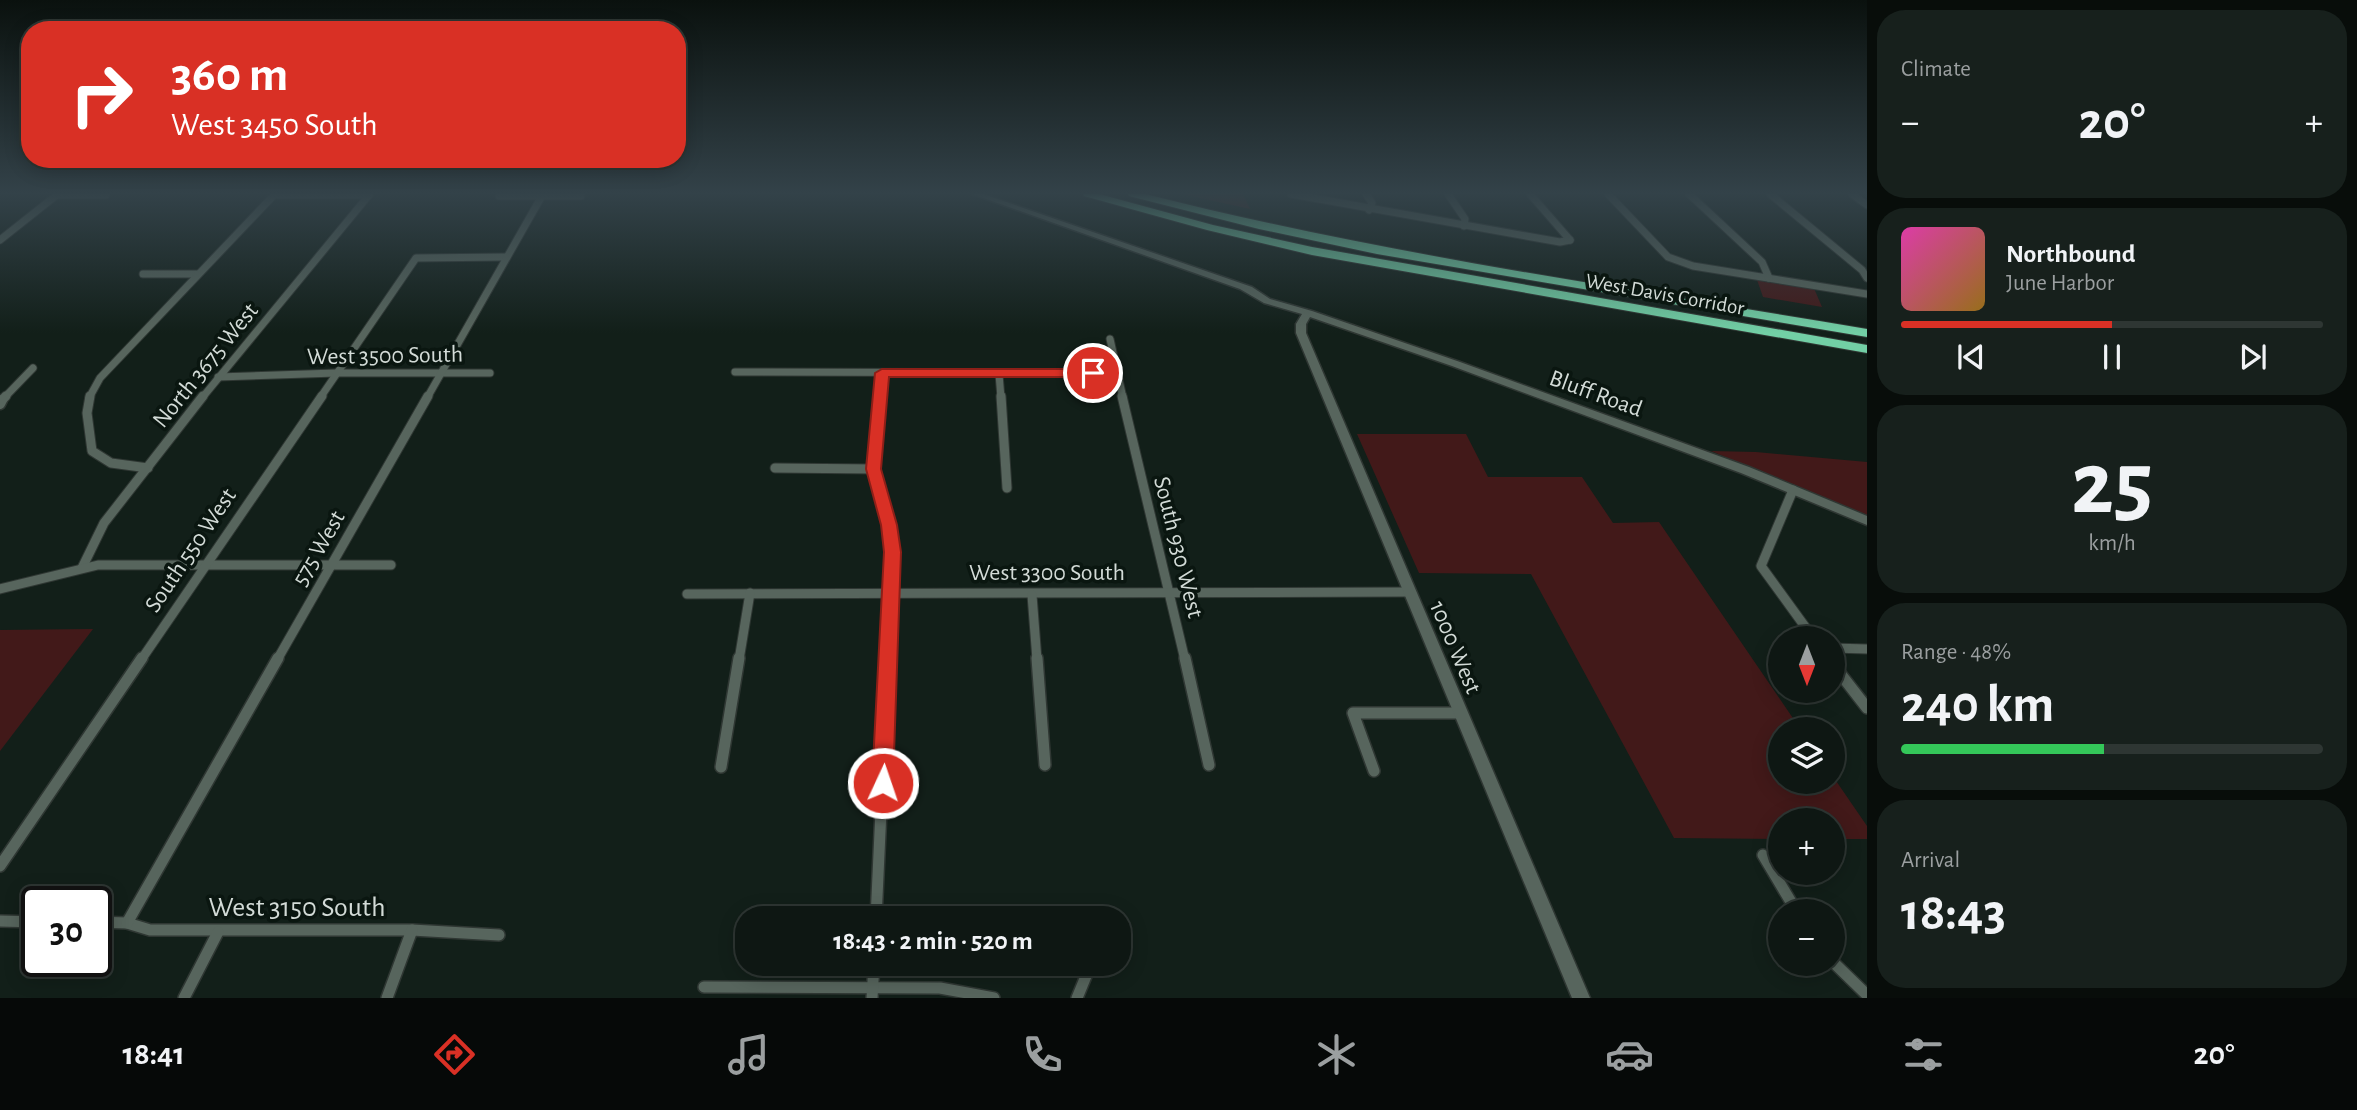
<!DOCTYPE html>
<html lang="en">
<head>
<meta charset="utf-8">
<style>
	:root { --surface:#0e1713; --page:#17201c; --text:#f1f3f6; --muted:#9b9fa0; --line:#2e3633; --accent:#d93025 }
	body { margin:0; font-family:"Alegreya Sans",sans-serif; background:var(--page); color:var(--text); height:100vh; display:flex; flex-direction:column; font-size:26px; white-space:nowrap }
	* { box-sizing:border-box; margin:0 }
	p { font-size:23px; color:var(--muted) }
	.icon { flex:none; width:38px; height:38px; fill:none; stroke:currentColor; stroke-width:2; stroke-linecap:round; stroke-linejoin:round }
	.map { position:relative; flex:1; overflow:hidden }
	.side { display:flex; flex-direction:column; gap:10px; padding:10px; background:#080d0a; width:490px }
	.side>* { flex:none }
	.banner { position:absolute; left:21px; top:21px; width:665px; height:147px; border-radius:28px; box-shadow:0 4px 18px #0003,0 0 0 2px var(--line); background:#d93025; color:#fff; overflow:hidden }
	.needle { width:46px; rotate:180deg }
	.buttons { position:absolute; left:1768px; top:626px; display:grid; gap:14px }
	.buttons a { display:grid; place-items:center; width:77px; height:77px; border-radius:50%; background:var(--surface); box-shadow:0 4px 18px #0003,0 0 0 2px var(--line); font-size:35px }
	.speed { position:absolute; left:21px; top:886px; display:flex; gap:14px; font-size:35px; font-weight:700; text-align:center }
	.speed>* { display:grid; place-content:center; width:91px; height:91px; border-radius:50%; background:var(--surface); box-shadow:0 4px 18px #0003,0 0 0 2px var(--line); line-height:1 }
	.speed .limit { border:4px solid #111; border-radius:10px; background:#fff; color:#111 }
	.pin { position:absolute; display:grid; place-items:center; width:60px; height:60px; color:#fff; margin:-30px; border:4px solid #fff; border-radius:50%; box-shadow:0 2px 7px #0007 }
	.me { position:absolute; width:77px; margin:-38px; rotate:3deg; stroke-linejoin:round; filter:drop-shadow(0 0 5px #0008) }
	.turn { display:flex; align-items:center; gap:24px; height:147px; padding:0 35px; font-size:32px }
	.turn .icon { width:91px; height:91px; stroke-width:2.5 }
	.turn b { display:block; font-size:49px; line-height:60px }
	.big { font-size:52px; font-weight:600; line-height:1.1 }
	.side .widget { flex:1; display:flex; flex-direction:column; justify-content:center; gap:10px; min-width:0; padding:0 24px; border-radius:28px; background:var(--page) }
	.side .dial { align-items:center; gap:0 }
	.dial b { font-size:91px; line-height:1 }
	.song { display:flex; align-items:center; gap:21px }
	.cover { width:84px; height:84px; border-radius:10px; background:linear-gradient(135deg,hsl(320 70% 55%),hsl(40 70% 35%)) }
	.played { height:7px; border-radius:4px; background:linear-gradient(90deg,var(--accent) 50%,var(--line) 50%) }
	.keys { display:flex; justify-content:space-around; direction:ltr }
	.heat { display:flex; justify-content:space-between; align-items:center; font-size:38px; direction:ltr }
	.charge { height:10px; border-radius:5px; background:linear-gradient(90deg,#34c759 48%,var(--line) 0) }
	.trip { position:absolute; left:735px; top:906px; width:396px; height:70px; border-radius:28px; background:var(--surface); box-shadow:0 4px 18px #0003,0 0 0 2px var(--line); font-weight:600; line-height:70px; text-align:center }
	.dock { display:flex; height:112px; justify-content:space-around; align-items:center; background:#060908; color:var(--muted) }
	.dock .icon { width:49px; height:49px }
	.dock .on { color:var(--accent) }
	.dock b { font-size:32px; color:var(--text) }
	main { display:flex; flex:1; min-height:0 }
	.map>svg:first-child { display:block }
	.green { fill:#421919 }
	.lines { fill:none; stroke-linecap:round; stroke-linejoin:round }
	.minor-far2-casing { stroke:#2f3733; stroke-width:9 }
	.minor-far1-casing { stroke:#2f3733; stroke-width:11 }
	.minor-casing { stroke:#2f3733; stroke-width:14 }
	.tertiary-casing { stroke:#2f3733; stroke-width:13 }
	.secondary-casing { stroke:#2f3733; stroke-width:3 }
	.motorway-casing { stroke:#2f3733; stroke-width:2 }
	.minor-far2 { stroke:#57655d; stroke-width:7 }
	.minor-far1 { stroke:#57655d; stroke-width:9 }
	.minor { stroke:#57655d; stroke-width:11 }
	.tertiary { stroke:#57655d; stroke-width:10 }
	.secondary { fill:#57655d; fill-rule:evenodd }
	.motorway { fill:#72cfa5; fill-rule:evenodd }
	.route { fill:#d93025; stroke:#8d1f18; stroke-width:2 }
	.labels { text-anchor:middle; stroke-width:7; stroke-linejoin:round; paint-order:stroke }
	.far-street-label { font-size:21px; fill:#d3dbd7; stroke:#0a1610 }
	.street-label { font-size:24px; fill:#d3dbd7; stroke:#0a1610 }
	.near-street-label { font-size:28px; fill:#d3dbd7; stroke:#0a1610 }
</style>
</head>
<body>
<main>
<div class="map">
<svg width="1867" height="998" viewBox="0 0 1867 998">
	<rect width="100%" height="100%" fill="#121f19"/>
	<!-- green -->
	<g class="green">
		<polygon points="1182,194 1243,194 1250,209"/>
		<polygon points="1756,277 1813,286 1822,307 1763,297"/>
		<polygon points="1357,434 1466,434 1488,477 1582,477 1613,523 1659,522 1801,730 1780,730 1780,782 1832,782 1832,775 1867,826 1867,839 1832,839 1832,821 1780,821 1780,839 1674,838 1531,574 1419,573"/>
		<polygon points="1711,451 1756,452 1867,462 1867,516"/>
		<polygon points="93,629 0,751 0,630"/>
	</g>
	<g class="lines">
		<!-- minor-far2 casing -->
		<g class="minor-far2-casing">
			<g id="minor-far2">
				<polyline points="1291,194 1560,242 1570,240"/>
				<polyline points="1366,194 1372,203 1369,210"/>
				<polyline points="1448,194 1465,219 1464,226"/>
				<polyline points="1530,194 1570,240"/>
				<polyline points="1608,194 1668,257 1693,266 1867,294"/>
				<polyline points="1689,194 1762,262 1769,278"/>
				<polyline points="1770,194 1862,270 1867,278"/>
				<polyline points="1852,194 1867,205"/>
				<polyline points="57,195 106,195"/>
				<polyline points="274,195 369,195"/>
				<polyline points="499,196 581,196"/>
				<polyline points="0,240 58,194"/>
				<polyline points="143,274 197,274"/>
				<polyline points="1110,339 1123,398"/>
				<polyline points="735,372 1117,373"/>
				<polyline points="999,374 1001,398"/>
				<polyline points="218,377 336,373 490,373"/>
				<polyline points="4,398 33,368"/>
				<polyline points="89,398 100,378 275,194"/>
				<polyline points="202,398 369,195"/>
				<polyline points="320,398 416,258 506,257"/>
				<polyline points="427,398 543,194"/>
				<polyline points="880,398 882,373"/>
			</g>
		</g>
		<!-- minor-far1 casing -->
		<g class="minor-far1-casing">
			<g id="minor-far1">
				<polyline points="90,396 87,413 92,451 111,463 148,468"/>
				<polyline points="880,396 874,469 889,525 893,552 888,660"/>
				<polyline points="1001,396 1007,488"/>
				<polyline points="1122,396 1185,660"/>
				<polyline points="2,400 6,396"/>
				<polyline points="775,468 874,469"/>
				<polyline points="1793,490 1761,566 1814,639"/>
				<polyline points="82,568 104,523 203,396"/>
				<polyline points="0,589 98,565 391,565"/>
				<polyline points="687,594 1408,592"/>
				<polyline points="1032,595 1037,660"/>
				<polyline points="1832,648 1867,649"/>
				<polyline points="141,660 322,396"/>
				<polyline points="277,660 428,396"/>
				<polyline points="739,660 750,593"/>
			</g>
		</g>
		<!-- minor casing -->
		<g class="minor-casing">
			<g id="minor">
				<polyline points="1037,658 1045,765"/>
				<polyline points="1185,658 1209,765"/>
				<polyline points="1832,663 1867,708"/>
				<polyline points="721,767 739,658"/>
				<polyline points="1374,771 1353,713 1460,713"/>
				<polyline points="1763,855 1797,912"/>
				<polyline points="0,866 142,658"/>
				<polyline points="876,919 888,658"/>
				<polyline points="0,921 37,922"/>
				<polyline points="96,922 127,923 150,930 412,930 499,935"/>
				<polyline points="127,923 278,658"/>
				<polyline points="1832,961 1867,995"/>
				<polyline points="704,987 940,988 994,998"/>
				<polyline points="184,998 218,932"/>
				<polyline points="387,998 412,930"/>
				<polyline points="872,998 874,964"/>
				<polyline points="1077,998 1091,964"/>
			</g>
		</g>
		<!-- tertiary casing -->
		<g class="tertiary-casing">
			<polyline id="tertiary" points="0,404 2,400"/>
		</g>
		<!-- secondary casing -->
		<g class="secondary-casing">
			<polygon id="secondary" points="972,194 983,194 1252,287 1270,299 1312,311 1460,362 1749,467 1867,516 1867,525 1741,473 1452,366 1310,317 1306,324 1306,333 1590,998 1572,998 1296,333 1296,324 1302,314 1264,303 1240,289"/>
		</g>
		<!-- motorway casing -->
		<g class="motorway-casing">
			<g id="motorway">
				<polygon points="1083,194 1099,194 1213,225 1312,247 1867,345 1867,353 1312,255 1207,230 1084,196"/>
				<path d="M1128,194H1145C1382,254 1625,288 1867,329V337L1377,254L1259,229L1129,196Z"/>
			</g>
		</g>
		<!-- minor-far2 -->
		<use href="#minor-far2" class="minor-far2"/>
		<!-- minor-far1 -->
		<use href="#minor-far1" class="minor-far1"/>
		<!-- minor -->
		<use href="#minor" class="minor"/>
		<!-- tertiary -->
		<use href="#tertiary" class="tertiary"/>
		<!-- secondary -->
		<use href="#secondary" class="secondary"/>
		<!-- motorway -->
		<use href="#motorway" class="motorway"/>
	</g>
	<!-- sky -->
	<linearGradient id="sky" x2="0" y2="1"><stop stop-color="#0a110e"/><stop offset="0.58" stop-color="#334249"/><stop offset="1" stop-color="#334249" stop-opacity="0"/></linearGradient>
	<rect width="1867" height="333" fill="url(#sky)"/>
	<!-- route -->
	<polygon class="route" points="882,369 1093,369 1100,373 1093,377 889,377 881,469 897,525 901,552 893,783 890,790 883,792 875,790 872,783 884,552 881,525 866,469 875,373"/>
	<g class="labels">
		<!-- far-street labels -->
		<g class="far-street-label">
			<text transform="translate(1665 294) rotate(10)" y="7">West Davis Corridor</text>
		</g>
		<!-- street labels -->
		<g class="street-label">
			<text transform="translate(385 355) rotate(-1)" y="8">West 3500 South</text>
			<text transform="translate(205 365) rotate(-51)" y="8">North 3675 West</text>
			<text transform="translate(1596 393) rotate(20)" y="8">Bluff Road</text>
			<text transform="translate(1179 547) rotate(76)" y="8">South 930 West</text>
			<text transform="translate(318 548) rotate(-60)" y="8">575 West</text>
			<text transform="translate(190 550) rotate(-56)" y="8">South 550 West</text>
			<text x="1047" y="580">West 3300 South</text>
			<text transform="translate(1456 647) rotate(67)" y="8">1000 West</text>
		</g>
		<!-- near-street labels -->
		<g class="near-street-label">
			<text x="297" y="916">West 3150 South</text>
		</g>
	</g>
</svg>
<div class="buttons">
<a><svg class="needle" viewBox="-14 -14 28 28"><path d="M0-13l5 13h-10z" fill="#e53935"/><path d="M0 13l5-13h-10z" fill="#9b9fa0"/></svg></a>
<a><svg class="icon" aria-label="layers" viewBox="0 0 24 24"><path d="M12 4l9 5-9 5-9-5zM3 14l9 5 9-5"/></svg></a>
<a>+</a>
<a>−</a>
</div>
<div class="speed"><div class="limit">30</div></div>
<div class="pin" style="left:1093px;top:373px;background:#d93025"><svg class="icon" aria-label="arrive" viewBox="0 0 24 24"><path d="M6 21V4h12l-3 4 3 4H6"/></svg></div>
<svg class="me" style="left:883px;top:783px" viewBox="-20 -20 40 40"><circle r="17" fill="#d93025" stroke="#fff" stroke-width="3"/><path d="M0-11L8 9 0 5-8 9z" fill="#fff"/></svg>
<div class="trip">18:43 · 2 min · 520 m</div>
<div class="banner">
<div class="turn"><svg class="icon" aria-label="right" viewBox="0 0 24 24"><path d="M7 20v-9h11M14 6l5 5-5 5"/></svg><div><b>360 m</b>West 3450 South</div></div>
</div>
</div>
<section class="side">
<div class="widget"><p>Climate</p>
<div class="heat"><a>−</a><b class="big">20°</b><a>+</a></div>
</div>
<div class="widget">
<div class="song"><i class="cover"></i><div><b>Northbound</b><p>June Harbor</p></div></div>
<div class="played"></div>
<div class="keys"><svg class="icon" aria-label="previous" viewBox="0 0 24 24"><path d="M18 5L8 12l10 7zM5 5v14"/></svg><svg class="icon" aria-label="pause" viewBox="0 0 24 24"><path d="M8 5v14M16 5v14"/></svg><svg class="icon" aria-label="next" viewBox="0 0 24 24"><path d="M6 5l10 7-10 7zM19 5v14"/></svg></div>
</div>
<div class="widget dial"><b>25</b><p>km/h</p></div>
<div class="widget"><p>Range · 48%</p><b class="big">240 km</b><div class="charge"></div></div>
<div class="widget"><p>Arrival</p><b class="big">18:43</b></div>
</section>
</main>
<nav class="dock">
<b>18:41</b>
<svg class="icon on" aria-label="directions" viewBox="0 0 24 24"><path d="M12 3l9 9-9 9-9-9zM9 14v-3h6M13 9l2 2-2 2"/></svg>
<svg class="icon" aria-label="music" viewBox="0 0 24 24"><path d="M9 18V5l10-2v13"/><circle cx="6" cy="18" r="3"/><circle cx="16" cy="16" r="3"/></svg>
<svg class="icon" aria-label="phone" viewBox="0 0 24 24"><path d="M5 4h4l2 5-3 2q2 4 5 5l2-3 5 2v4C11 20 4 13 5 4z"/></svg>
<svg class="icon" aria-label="climate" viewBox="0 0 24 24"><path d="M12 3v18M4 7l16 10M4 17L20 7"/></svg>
<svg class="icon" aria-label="car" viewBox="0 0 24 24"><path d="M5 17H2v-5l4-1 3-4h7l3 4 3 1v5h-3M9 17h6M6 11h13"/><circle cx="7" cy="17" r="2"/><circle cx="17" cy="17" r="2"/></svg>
<svg class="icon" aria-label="filters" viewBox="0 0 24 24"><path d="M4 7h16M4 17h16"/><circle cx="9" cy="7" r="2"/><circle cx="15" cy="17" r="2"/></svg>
<b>20°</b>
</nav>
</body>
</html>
